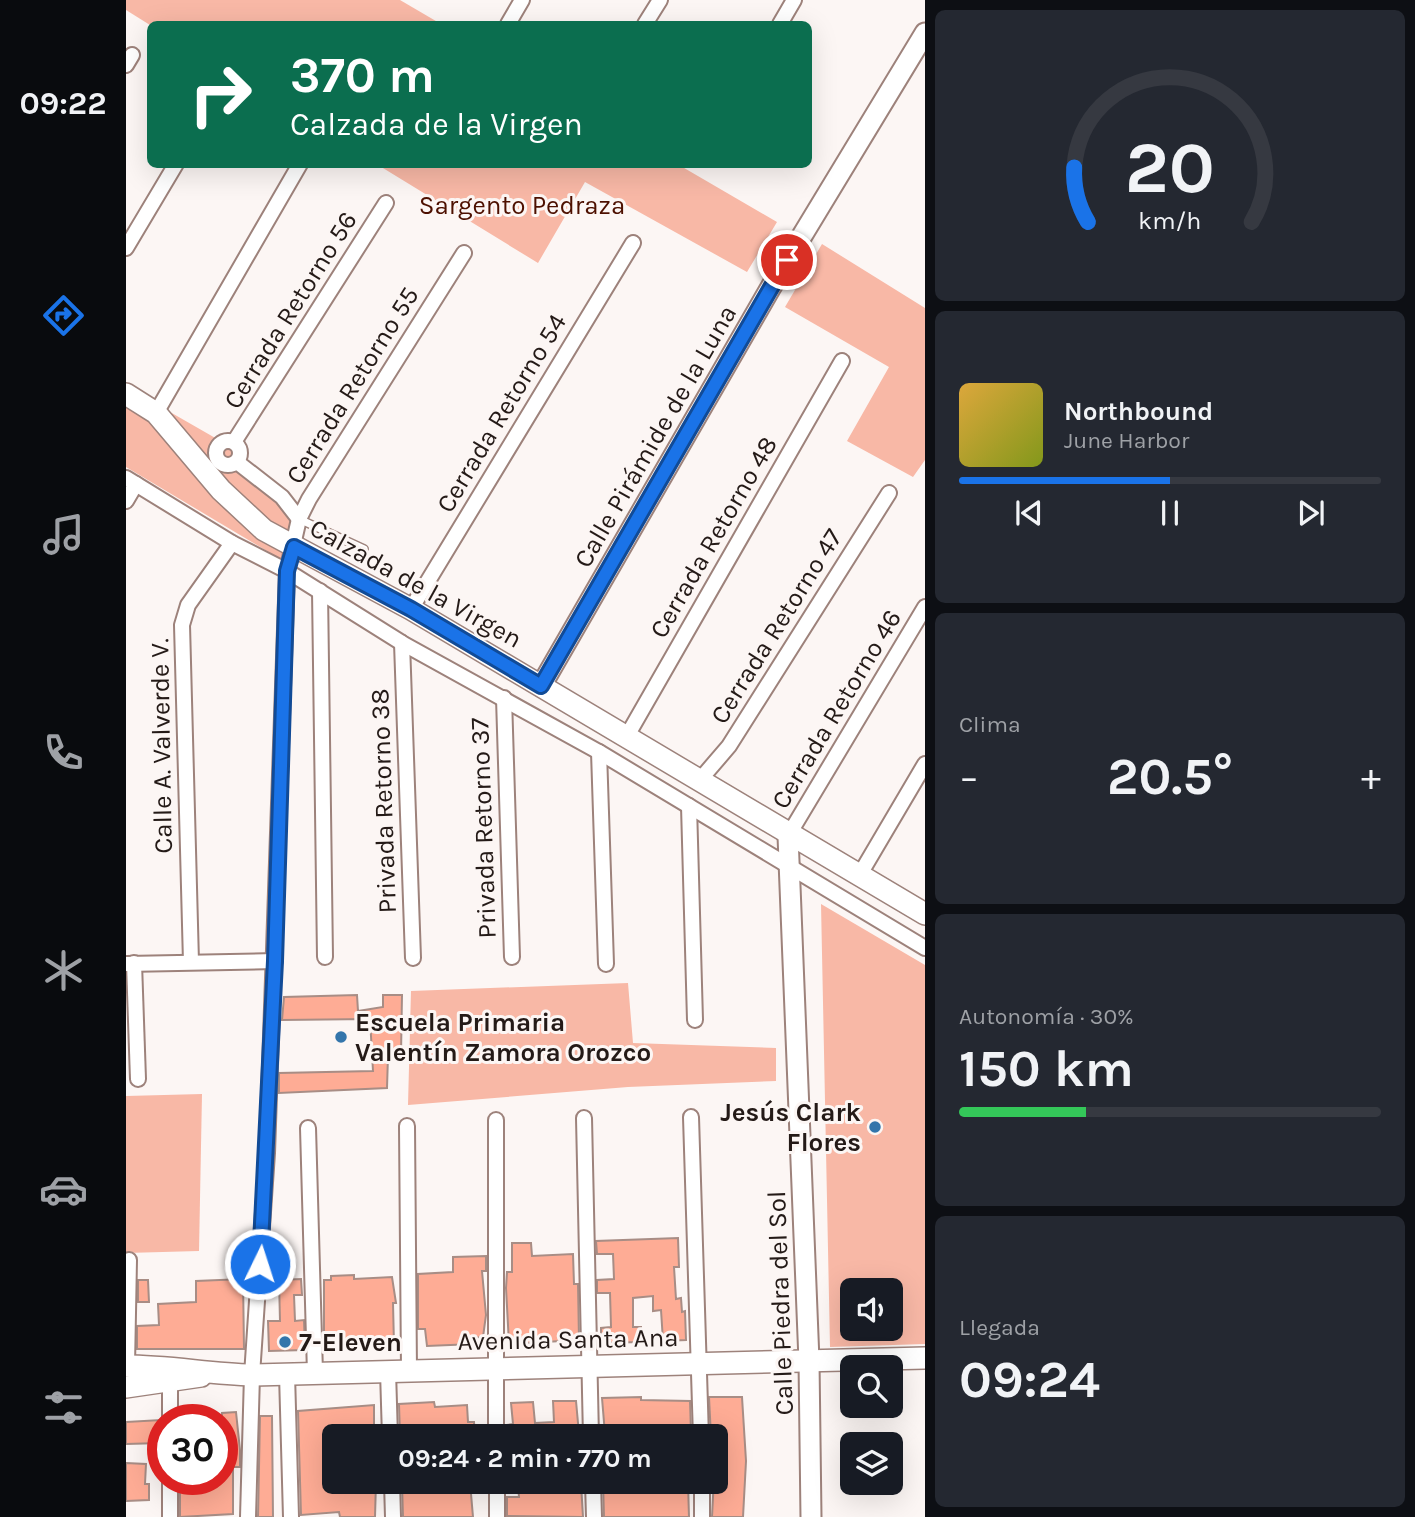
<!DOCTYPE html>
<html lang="es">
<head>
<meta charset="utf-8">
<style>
	:root { --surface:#171b24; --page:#242831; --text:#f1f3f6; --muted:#9ea1a6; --line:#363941; --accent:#1a73e8 }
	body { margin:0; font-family:Karla,sans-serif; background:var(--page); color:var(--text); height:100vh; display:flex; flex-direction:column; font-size:26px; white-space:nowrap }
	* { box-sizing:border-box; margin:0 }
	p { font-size:23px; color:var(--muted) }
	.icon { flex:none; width:38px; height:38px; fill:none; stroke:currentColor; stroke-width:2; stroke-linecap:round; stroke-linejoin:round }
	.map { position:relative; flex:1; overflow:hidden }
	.drawer { display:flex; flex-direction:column; gap:10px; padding:10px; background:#0d0f14; width:490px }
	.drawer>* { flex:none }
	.hud { position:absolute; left:21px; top:21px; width:665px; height:147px; border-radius:10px; box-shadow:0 7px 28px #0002; background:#0b6e4f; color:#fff; overflow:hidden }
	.controls { position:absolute; left:714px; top:1278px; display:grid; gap:14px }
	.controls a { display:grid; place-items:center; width:63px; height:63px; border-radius:10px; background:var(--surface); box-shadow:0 7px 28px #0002; font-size:35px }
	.speed { position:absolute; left:21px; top:1404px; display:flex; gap:14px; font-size:35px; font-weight:700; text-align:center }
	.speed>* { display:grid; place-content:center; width:91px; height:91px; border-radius:50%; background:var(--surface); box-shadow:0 7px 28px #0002; line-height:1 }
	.speed .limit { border:10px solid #d22; background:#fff; color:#111 }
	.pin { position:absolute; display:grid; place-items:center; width:60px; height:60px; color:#fff; margin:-30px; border:4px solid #fff; border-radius:50%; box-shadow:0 2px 7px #0007 }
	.me { position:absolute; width:77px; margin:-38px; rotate:4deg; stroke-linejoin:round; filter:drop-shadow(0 0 5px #0008) }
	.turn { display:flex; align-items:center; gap:24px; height:147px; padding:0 28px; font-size:32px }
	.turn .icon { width:91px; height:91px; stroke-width:2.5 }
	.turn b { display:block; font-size:49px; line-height:60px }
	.big { font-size:52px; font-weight:700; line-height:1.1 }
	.drawer .card { flex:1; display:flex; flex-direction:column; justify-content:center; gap:10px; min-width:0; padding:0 24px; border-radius:10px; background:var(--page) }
	.drawer .dial { align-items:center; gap:0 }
	.dial svg { height:182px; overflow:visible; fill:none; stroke:var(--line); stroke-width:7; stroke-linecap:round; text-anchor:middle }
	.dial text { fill:var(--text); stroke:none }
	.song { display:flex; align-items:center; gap:21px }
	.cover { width:84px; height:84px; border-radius:10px; background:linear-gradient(135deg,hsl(40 70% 55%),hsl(70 70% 35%)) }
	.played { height:7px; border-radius:4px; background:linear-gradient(90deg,var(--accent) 50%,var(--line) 50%) }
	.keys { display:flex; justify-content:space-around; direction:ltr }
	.heat { display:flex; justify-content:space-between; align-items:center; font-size:38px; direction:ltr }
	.charge { height:10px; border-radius:5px; background:linear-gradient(90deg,#34c759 30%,var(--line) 0) }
	.trip { position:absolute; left:196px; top:1424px; width:406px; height:70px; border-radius:10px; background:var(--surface); box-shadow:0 7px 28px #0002; font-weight:700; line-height:70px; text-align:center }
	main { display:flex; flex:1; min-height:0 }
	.tab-bar { display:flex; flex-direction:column; width:126px; justify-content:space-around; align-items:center; background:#090b0e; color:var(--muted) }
	.tab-bar .icon { width:49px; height:49px }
	.tab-bar .selected { color:var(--accent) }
	.tab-bar b { font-size:32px; color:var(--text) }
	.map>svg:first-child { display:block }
	.green { fill:#f8b8a6; fill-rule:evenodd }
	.building { fill:#feac95; stroke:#a88d85; stroke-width:2 }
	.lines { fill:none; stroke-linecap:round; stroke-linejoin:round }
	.service-casing { stroke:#9d827b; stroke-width:10 }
	.minor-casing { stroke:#9d827b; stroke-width:18 }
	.tertiary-casing { stroke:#9d827b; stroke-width:23 }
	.secondary-casing { stroke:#9d827b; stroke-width:24 }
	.service { stroke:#fff; stroke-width:7 }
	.minor { stroke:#fff; stroke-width:14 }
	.tertiary { stroke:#fff; stroke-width:19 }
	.secondary { stroke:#fff; stroke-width:21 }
	.route-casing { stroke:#114b97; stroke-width:18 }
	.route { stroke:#1a73e8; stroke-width:12 }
	.poi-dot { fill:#3375ab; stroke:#fcf6f4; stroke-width:2.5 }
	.labels { text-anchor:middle; stroke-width:6; stroke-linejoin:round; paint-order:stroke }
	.park-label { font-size:26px; fill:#4d1000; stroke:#fcf6f4 }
	.street-label { font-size:26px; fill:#241a17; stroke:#fcf6f4 }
	.poi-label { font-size:26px; font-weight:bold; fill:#241a17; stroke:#fcf6f4; text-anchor:start }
</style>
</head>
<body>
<main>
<nav class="tab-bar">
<b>09:22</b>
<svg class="icon selected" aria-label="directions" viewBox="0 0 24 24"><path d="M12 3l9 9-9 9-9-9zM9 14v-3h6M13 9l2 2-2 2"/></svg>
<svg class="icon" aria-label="music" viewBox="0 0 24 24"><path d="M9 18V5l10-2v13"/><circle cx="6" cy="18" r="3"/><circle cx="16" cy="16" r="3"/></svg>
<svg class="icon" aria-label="phone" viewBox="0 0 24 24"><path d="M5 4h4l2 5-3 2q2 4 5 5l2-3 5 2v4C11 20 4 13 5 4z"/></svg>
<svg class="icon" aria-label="climate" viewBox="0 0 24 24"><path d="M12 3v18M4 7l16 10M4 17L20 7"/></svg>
<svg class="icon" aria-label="car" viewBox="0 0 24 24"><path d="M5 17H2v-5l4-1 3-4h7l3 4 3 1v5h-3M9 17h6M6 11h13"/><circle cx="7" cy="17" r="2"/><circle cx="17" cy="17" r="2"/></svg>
<svg class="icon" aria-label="filters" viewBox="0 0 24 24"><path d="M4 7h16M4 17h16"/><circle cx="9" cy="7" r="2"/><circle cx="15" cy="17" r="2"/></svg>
</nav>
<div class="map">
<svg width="799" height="1517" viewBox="0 0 799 1517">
	<rect width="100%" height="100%" fill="#fcf6f4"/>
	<!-- green -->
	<g class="green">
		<polygon points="0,0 274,0 315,24 24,25 0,10"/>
		<polygon points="252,165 553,165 651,222 621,272 459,182 412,263"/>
		<polygon points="696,244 799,308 799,460 787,477 721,441 763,367 659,307"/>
		<polygon points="0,406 24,420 115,524 166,554 161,563 0,467"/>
		<polygon points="44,412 105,447 119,479 149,500 169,529 165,539 112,498 42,416"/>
		<path d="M695,904L799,965V1344L704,1347ZM726,1290H765V1328H726Z"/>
		<polygon points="502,983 507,1043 650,1048 650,1081 502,1087 282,1105 285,991"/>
		<polygon points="76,1094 73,1251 0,1253 0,1096"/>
	</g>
	<!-- building -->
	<g class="building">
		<polygon points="231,995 232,1011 257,1007 257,995 276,995 275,1055 262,1056 261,1088 153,1093 153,1073 247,1071 244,1019 156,1020 158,997"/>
		<polygon points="552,1238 553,1267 548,1267 550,1299 555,1298 556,1312 559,1311 560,1340 537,1341 535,1310 527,1311 527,1296 507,1298 507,1327 515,1327 515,1342 475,1343 475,1328 485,1327 484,1293 471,1293 471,1280 488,1279 487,1254 471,1254 470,1241"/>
		<polygon points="386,1243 405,1243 406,1256 447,1254 448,1284 452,1284 453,1340 383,1344 380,1288 381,1272 386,1272"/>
		<polygon points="360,1256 360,1271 356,1271 360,1315 357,1337 348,1338 348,1344 301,1346 299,1329 292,1329 292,1274 327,1272 327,1257"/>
		<polygon points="228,1275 228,1279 266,1277 270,1303 267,1303 268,1345 198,1347 198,1280 205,1280 205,1276"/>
		<polygon points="117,1279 118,1349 11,1349 11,1326 33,1325 32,1304 70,1302 70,1281"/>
		<polygon points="175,1279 176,1295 168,1295 169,1321 178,1320 179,1350 143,1351 142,1321 154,1321 153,1280"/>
		<polygon points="12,1280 22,1280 23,1302 12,1302"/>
		<polygon points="515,1397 515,1400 564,1401 565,1432 561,1432 561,1437 479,1434 476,1398"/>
		<polygon points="583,1397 616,1397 620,1461 617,1517 586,1517 590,1437 585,1437"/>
		<polygon points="427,1401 450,1401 453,1434 380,1435 380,1425 387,1424 385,1403 407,1402 409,1423 428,1422"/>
		<polygon points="308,1402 309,1407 341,1405 342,1422 348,1422 349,1437 274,1437 273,1404"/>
		<polygon points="248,1405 248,1437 201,1437 200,1453 201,1482 250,1482 249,1517 214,1517 213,1512 175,1515 172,1411"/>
		<polygon points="110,1412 114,1450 114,1467 107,1467 107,1514 54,1517 54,1481 96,1481 96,1413"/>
		<polygon points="134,1416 146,1416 147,1517 132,1517"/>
		<polygon points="35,1420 35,1443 0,1444 0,1422"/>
		<polygon points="0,1463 20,1464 19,1484 23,1484 23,1500 0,1501"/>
		<polygon points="344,1482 347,1517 277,1517 276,1485"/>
		<polygon points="477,1482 562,1482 563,1517 478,1517"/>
		<polygon points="455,1483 457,1517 381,1516 381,1497 393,1497 392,1485"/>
	</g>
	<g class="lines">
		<!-- service casing -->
		<g class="service-casing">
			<polyline id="service" points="173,519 238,549"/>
		</g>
		<!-- minor casing -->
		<g class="minor-casing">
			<g id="minor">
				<polyline points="382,24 396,0"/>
				<polyline points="519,24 534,0"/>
				<polyline points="654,24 668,0"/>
				<polyline points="0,65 6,55"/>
				<polyline points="0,248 50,164"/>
				<polyline points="30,413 174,164"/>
				<circle cx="102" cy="453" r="12"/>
				<polyline points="108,442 260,203"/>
				<polyline points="111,462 156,497 173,519"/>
				<polyline points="0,478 106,543 161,571 276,643 473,752 799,948"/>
				<polyline points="0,501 10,484"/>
				<polyline points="194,591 199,957"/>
				<polyline points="285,609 507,243"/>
				<polyline points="276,643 287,958"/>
				<polyline points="378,698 386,957"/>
				<polyline points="501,736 716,361"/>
				<polyline points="473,752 480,964"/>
				<polyline points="573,781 603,746 763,493"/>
				<polyline points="563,806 569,1020"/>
				<polyline points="662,836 799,607"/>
				<polyline points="733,876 799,764"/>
				<polyline points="65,962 56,625 62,605 106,543"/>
				<polyline points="8,963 12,1079"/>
				<polyline points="0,964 149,961"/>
				<polyline points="565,1117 575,1437"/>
				<polyline points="458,1118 465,1437"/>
				<polyline points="370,1120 370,1437"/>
				<polyline points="281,1126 283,1371"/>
				<polyline points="182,1128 189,1373"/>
				<polyline points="1,1366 3,1260"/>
				<polyline points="262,1371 264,1437"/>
				<polyline points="44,1372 44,1419"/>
				<polyline points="161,1374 165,1517"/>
				<polyline points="266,1482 267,1517"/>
				<polyline points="371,1482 371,1517"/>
				<polyline points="467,1482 468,1517"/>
				<polyline points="576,1482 576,1517"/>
				<polyline points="44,1517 44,1479"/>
				<polyline points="122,1517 126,1375 141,1153 161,571 173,519 183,499 338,253"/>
			</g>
		</g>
		<!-- tertiary casing -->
		<g class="tertiary-casing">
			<g id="tertiary">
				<polyline points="415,686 645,287 799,33"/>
				<polyline points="662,836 683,1361 685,1517"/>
			</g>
		</g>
		<!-- secondary casing -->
		<g class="secondary-casing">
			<g id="secondary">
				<polyline points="0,394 30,413 95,490 138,530 285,609 799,914"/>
				<path d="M0,1366C43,1366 84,1374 126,1375L799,1358"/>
				<polyline points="0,1387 75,1376"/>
			</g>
		</g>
		<!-- service -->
		<use href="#service" class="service"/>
		<!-- minor -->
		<use href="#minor" class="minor"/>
		<!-- tertiary -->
		<use href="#tertiary" class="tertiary"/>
		<!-- secondary -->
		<use href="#secondary" class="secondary"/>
	</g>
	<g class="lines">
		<!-- route casing -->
		<g class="route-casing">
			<polyline id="route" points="134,1264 149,961 161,571 168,547 285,609 415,686 661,260"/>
		</g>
		<!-- route -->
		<use href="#route" class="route"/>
	</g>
	<!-- markers -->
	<g class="poi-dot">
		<circle cx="215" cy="1037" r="7"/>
		<circle cx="749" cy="1127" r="7"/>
		<circle cx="159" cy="1342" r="7"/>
	</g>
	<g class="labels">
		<!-- park labels -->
		<g class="park-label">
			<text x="396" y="214">Sargento Pedraza</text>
		</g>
		<!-- street labels -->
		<g class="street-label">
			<text transform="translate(164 310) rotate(-58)" y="9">Cerrada Retorno 56</text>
			<text transform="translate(226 385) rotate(-58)" y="9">Cerrada Retorno 55</text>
			<text transform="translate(375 413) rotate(-59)" y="9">Cerrada Retorno 54</text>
			<text transform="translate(529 436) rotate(-60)" y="9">Calle Pirámide de la Luna</text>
			<text transform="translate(587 537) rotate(-60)" y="9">Cerrada Retorno 48</text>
			<text transform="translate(290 583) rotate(29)" y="9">Calzada de la Virgen</text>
			<text transform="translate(650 626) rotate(-58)" y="9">Cerrada Retorno 47</text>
			<text transform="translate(710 709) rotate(-59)" y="9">Cerrada Retorno 46</text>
			<text transform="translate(35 746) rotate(-91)" y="9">Calle A. Valverde V.</text>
			<text transform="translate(257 801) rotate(-92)" y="9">Privada Retorno 38</text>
			<text transform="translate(357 828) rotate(-92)" y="9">Privada Retorno 37</text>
			<text transform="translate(654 1303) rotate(-92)" y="9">Calle Piedra del Sol</text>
			<text transform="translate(442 1339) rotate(-1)" y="9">Avenida Santa Ana</text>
		</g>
		<!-- poi labels -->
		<g class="poi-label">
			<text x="229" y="1031">Escuela Primaria<tspan x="229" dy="30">Valentín Zamora Orozco</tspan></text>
			<text x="735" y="1121" text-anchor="end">Jesús Clark<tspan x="735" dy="30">Flores</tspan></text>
			<text x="173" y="1351">7-Eleven</text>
		</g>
	</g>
</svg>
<div class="controls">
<a><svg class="icon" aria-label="sound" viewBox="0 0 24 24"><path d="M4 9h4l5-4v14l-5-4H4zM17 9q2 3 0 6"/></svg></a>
<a><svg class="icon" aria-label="search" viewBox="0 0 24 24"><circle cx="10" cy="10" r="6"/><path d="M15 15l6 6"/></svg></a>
<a><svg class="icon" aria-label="layers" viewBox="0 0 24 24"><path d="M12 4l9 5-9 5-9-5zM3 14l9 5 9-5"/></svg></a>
</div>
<div class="speed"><div class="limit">30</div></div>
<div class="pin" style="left:661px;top:260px;background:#d93025"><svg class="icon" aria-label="arrive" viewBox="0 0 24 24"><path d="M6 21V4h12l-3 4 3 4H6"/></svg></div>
<svg class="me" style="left:134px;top:1264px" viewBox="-20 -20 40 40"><circle r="17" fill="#1a73e8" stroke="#fff" stroke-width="3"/><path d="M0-11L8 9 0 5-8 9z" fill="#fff"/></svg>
<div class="trip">09:24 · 2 min · 770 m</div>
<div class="hud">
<div class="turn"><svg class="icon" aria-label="right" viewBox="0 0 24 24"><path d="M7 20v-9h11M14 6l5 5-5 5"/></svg><div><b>370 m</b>Calzada de la Virgen</div></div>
</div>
</div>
<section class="drawer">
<div class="card dial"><svg viewBox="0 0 100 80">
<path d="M14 69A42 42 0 1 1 86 69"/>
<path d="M14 69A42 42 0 0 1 8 45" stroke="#1a73e8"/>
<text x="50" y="56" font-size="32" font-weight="700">20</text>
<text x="50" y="72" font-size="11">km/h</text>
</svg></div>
<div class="card">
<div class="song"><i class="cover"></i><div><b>Northbound</b><p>June Harbor</p></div></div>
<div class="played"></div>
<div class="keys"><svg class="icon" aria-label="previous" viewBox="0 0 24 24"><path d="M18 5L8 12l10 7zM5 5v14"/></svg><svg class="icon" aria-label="pause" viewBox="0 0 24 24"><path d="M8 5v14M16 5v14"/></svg><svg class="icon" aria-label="next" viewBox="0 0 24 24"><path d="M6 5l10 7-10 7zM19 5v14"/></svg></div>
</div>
<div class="card"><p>Clima</p>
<div class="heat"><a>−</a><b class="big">20.5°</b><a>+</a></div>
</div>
<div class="card"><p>Autonomía · 30%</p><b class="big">150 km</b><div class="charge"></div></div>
<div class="card"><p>Llegada</p><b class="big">09:24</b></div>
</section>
</main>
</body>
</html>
